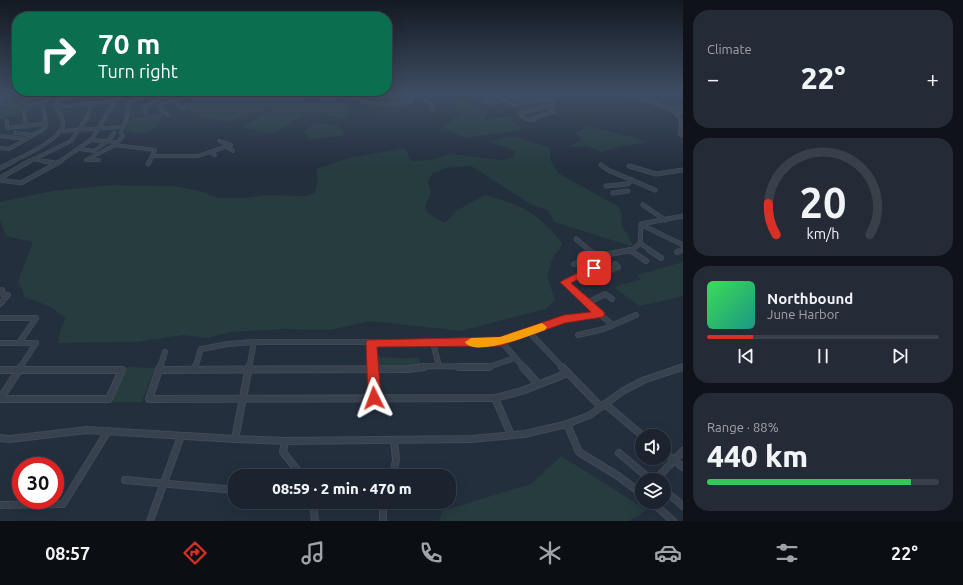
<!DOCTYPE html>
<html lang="en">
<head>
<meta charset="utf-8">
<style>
	:root { --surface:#1b232e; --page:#242b36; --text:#f1f3f6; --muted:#a0a4aa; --line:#39404a; --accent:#d93025 }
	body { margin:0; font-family:Ubuntu,sans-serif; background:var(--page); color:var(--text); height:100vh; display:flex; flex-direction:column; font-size:15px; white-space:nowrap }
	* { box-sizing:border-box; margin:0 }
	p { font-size:13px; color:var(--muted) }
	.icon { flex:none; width:22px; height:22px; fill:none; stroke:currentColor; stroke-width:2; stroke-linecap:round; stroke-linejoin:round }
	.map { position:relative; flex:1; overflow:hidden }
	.drawer { display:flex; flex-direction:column; gap:10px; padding:10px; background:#0f1319; width:280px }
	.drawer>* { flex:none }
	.top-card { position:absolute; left:12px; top:12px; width:380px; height:84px; border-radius:16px; box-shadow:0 4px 16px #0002,0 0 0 1px var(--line); background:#0b6e4f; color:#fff; overflow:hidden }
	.buttons { position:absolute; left:635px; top:429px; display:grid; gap:8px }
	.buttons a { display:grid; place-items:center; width:36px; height:36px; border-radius:50%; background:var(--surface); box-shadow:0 4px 16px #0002,0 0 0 1px var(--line); font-size:20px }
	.speed { position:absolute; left:12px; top:457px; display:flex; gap:8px; font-size:20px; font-weight:700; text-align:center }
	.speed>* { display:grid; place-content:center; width:52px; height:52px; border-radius:50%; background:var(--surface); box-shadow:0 4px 16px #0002,0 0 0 1px var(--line); line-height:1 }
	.speed .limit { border:6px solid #d22; background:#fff; color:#111 }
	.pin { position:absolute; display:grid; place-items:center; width:34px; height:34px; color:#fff; margin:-17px; border-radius:8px; box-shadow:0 2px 6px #0006 }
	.me { position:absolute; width:44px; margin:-22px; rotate:357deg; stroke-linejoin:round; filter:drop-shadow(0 0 3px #0008) }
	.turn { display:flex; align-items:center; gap:14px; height:84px; padding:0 20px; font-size:18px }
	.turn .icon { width:52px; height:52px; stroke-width:2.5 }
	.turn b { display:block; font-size:28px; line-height:34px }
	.big { font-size:30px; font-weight:800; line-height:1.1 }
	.drawer .widget { flex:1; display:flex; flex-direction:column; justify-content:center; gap:6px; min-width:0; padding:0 14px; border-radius:16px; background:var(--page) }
	.drawer .dial { align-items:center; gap:0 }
	.dial svg { height:104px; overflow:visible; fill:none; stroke:var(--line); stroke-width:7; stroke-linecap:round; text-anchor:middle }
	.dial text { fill:var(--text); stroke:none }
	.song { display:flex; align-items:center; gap:12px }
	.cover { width:48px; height:48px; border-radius:6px; background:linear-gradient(135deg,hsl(130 70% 55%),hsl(170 70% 35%)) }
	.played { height:4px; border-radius:2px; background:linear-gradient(90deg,var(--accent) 20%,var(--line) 20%) }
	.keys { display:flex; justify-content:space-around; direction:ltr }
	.heat { display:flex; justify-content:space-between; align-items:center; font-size:22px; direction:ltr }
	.charge { height:6px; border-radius:3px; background:linear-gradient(90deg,#34c759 88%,var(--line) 0) }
	.trip { position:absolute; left:228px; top:469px; width:228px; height:40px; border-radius:16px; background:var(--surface); box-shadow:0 4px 16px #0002,0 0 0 1px var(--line); font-weight:800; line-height:40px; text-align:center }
	.dock { display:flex; height:64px; justify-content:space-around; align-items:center; background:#0b0e12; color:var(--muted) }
	.dock .icon { width:28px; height:28px }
	.dock .selected { color:var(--accent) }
	.dock b { font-size:18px; color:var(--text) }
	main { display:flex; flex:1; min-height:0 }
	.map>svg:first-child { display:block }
	.green { fill:#263c3f }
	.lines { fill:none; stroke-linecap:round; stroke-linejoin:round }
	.stream { stroke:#17263c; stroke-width:1 }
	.minor-far3-casing { stroke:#414a57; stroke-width:4 }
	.minor-far2-casing { stroke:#414a57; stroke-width:5 }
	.minor-far1-casing { stroke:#414a57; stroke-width:6 }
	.minor-casing { stroke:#414a57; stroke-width:8 }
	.tertiary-casing { stroke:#414a57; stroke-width:2 }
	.minor-far3 { stroke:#38414e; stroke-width:2.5 }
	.minor-far2 { stroke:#38414e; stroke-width:3.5 }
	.minor-far1 { stroke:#38414e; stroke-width:4.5 }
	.minor { stroke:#38414e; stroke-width:6 }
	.tertiary { fill:#38414e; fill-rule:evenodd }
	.route { fill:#d93025; stroke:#8d1f18 }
	.slow { fill:#f59e0b }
</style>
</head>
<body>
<main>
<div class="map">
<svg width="683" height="521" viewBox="0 0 683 521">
	<rect width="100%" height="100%" fill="#242f3e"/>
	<!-- green -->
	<g class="green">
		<polygon points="213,94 297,94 301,100 319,103 322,99 346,101 352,114 342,118 306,111 306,113 272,134 242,127 279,107 241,117 231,122 198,117 200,113 193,113 183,105 184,101 219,96"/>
		<path d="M451,96L468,99C471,108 480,109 488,112L485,120L508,115L523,130L465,138L443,128L458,115L455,103L444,99H435Z"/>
		<polygon points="36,100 35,104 24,106 22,114 0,118 0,111 7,110 7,107 0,106 0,104"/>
		<path d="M163,113C161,123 149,135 138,133C132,132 131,130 126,131V120Z"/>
		<polygon points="315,123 339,126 346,135 309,140 304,131"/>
		<polygon points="588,126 639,139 647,143 621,146 601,152 588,146 568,147 582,140 576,133"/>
		<path d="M506,137H518L550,148V159L558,173L619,207L622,215L621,224L634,247L554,222L548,210L532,205L471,166L447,168L432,174L428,181L431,192L425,206L427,213L445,223L456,211L485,195C525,206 537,213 563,244L553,257L547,276L555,300L546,309L460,331L372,321L329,330L282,329L231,332L207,338L183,335L136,342L58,343L61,328L66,318L51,307L25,297L18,281L33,242L6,236L0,220V202L52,191L109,185L175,186L203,192L218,198H245L264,195L307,196L315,193L318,179L316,169L348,158L405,148L411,161L431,160L451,154L503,160L514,157L515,151L490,142Z"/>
		<polygon points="683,262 683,296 640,306 615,288 623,284 641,280 637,275"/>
		<path d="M376,357C391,357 405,360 419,357L420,364L411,366H379L376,364Z"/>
		<polygon points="127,367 155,368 142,402 112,402"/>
		<polygon points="561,456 647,510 629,521 439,521 442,511 531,484"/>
	</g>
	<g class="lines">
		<!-- stream -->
		<g class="stream">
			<polyline points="64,105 85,94"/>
			<polyline points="64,107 78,111 74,115 65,118"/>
		</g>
		<!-- minor-far3 casing -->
		<g class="minor-far3-casing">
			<g id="minor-far3">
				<polyline points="35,94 50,94"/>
				<polyline points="166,94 176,97 178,105 184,109"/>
				<polyline points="329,94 330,96 350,95"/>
				<path d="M349,94C368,107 388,105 410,102L412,100L411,94"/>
				<polyline points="419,94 432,106 432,110 434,111"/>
				<polyline points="463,94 474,96 478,94"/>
				<polyline points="483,94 490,97 502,94"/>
				<polyline points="606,94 620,94"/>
				<polyline points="377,96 411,94"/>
				<polyline points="491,96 484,102 496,103"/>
				<polyline points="495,96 514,105 553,98"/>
				<polyline points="58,98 73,97"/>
				<polyline points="0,99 12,94"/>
				<polyline points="22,101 34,94"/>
				<polyline points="524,102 513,98 532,94"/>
				<polyline points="550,106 519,113 525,119 535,120 533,118 554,112 550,108 554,103 552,94"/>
				<polyline points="661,106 683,109"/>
				<polyline points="56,107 115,101"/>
				<polyline points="146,113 145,106 161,98 158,96 163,94"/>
				<polyline points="676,113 683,113"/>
				<polyline points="168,115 161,110 160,105 176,97"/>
				<polyline points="7,121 7,128 45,124"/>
				<polyline points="26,127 24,110 28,106 43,104"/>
				<polyline points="60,131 123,127 127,116 128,104 142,94"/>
				<polyline points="15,133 34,135"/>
				<polyline points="0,136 26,139"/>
				<polyline points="92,140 116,142"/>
				<polyline points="219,141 231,145"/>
				<polyline points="115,145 155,150 149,162"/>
				<polyline points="226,146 233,151"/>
				<polyline points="0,148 9,149 44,129 46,126 43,104 51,94"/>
				<polyline points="80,149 94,151 109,140 114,133"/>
				<polyline points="210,152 215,155"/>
				<polyline points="153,156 198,156 231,145"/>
				<polyline points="33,159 48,162"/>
				<polyline points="99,160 86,160 115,145 123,136 121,133 123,127"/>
				<path d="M12,162C25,155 60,140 63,125C64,118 59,112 56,107L58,96L61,94"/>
				<polyline points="28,162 71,141 87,118 92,103"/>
				<polyline points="59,162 92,139 114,102 123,94"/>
			</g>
		</g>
		<!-- minor-far2 casing -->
		<g class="minor-far2-casing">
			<g id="minor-far2">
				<polyline points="43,161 55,163"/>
				<polyline points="148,164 150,161"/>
				<polyline points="601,165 608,170 655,190"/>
				<polyline points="629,166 656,174 683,170"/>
				<polyline points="0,168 14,161"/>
				<polyline points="0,178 30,161"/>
				<polyline points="0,180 21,183 61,161"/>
				<polyline points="606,186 628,184 632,180"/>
				<polyline points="613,193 628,191"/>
				<polyline points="643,205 665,220"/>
				<polyline points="642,225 683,245"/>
				<polyline points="576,239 590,251"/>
				<polyline points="640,243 651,251"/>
				<polyline points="630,251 640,244 641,224 683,216"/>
				<polyline points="680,251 683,249"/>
			</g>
		</g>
		<!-- minor-far1 casing -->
		<g class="minor-far1-casing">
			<g id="minor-far1">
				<polyline points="589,250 598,257"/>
				<polyline points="630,250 646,261"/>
				<polyline points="649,250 661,258"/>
				<polyline points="677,252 682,250"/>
				<polyline points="583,262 602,273 618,267 615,264"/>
				<polyline points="574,264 598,256 631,250"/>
				<polyline points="594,268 565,282 612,325"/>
				<polyline points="588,303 605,294 612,299"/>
				<polyline points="0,304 8,295 2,294 2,290"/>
				<polyline points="0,318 36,318 19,343"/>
				<polyline points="529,332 563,368"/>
				<polyline points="578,335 604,329 636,315"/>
				<polyline points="501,341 524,368"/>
				<polyline points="0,343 36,343"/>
				<polyline points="371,343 372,368"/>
				<polyline points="433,343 439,366"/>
				<polyline points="20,368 36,343"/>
				<polyline points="160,368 165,352"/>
				<polyline points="195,368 201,349 228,344 254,342 500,342 564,319 600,314"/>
				<polyline points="249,368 254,342"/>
				<polyline points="418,368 427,366 488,367 515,358"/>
			</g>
		</g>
		<!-- minor casing -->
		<g class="minor-casing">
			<g id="minor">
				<polyline points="160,367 149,399 495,398 522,391 568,373"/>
				<polyline points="372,367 374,398"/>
				<polyline points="459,367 489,367"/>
				<polyline points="523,367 538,384"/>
				<polyline points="562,367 601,407"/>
				<polyline points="0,370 122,370 109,399 0,399"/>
				<polyline points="159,370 409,369 424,367"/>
				<polyline points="194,370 195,367"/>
				<polyline points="495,398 511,435"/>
				<polyline points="0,399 21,367"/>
				<polyline points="605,404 643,436"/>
				<polyline points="567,424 579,452 618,476 642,494"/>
				<polyline points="235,439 249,367"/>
				<polyline points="285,441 283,452 302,476"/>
				<polyline points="664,452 683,467"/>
				<polyline points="619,453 651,480"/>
				<polyline points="393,476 396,459 394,440"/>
				<polyline points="125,480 235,490"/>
				<polyline points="655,480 683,451"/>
				<polyline points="664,490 683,506"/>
				<polyline points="313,502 315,521"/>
				<polyline points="383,502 383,521"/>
				<polyline points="652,502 673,521"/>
				<polyline points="0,505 63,504 108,431"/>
				<polyline points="150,521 181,436"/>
			</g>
		</g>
		<!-- tertiary casing -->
		<g class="tertiary-casing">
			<g id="tertiary">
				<path d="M619,94H622C638,98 673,103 681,119C683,124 682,132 683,137L679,135C679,130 681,124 679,119C672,105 633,99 619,95Z"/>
				<polygon points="683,364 683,370 646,382 625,393 592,417 567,427 525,437 471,442 285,444 235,442 87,433 10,442 0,441 0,435 10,436 87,427 235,436 285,438 471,436 525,431 567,421 588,413 621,389 642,378"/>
			</g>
		</g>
		<!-- minor-far3 -->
		<use href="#minor-far3" class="minor-far3"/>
		<!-- minor-far2 -->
		<use href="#minor-far2" class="minor-far2"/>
		<!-- minor-far1 -->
		<use href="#minor-far1" class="minor-far1"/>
		<!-- minor -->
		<use href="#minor" class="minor"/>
		<!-- tertiary -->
		<use href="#tertiary" class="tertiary"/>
	</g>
	<!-- sky -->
	<linearGradient id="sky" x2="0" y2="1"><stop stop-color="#141a22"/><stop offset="0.56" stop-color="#3f4d63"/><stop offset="1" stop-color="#3f4d63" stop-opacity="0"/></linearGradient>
	<rect width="683" height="167" fill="url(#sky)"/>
	<!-- route -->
	<polygon class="route" points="594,265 597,266 597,270 571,283 603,311 605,314 603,317 565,323 500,346 377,347 381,398 379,402 374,404 370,402 368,398 366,343 367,340 500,337 564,315 591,312 560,282"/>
	<!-- slow -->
	<path class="slow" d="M542,323L547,327L545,330C532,335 474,358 465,342L471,338L500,337Z"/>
</svg>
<div class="buttons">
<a><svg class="icon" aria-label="sound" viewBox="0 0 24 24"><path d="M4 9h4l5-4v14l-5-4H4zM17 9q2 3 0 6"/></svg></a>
<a><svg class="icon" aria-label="layers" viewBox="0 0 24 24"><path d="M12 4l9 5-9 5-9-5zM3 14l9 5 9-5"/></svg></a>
</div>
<div class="speed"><div class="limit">30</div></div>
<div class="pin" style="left:594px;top:268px;background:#d93025"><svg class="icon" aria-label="arrive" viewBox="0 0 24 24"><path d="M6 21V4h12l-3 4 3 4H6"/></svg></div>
<svg class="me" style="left:374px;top:398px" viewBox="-20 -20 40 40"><path d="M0-17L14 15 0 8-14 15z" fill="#d93025" stroke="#fff" stroke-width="4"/></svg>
<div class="trip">08:59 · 2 min · 470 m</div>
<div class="top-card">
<div class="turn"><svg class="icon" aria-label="right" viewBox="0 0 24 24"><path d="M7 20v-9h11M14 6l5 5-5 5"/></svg><div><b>70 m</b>Turn right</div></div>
</div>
</div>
<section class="drawer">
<div class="widget"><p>Climate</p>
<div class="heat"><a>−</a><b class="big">22°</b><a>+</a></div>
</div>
<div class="widget dial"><svg viewBox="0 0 100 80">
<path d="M14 69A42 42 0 1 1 86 69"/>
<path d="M14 69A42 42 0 0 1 8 45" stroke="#d93025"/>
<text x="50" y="56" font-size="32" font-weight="700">20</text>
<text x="50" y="72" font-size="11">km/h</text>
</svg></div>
<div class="widget">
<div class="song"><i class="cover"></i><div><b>Northbound</b><p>June Harbor</p></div></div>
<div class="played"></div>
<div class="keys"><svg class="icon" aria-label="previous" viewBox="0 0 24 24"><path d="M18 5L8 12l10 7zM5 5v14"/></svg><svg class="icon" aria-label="pause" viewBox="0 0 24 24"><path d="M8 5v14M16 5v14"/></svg><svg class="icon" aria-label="next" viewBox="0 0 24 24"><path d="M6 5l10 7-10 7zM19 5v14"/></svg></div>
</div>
<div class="widget"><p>Range · 88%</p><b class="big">440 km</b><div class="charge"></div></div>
</section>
</main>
<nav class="dock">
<b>08:57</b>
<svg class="icon selected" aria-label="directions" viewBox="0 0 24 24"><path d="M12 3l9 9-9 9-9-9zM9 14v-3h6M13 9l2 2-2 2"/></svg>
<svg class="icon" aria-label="music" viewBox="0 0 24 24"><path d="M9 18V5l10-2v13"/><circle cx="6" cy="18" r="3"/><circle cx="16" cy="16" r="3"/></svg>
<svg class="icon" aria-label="phone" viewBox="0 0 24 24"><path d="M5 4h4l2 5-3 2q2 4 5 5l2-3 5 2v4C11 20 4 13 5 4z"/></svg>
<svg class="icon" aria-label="climate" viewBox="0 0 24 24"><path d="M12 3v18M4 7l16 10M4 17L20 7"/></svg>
<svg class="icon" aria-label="car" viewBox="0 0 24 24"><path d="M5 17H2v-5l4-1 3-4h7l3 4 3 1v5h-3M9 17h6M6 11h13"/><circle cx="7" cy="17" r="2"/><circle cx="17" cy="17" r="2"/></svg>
<svg class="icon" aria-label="filters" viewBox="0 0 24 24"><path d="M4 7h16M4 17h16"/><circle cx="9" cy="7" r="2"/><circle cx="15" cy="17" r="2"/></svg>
<b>22°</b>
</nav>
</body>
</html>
